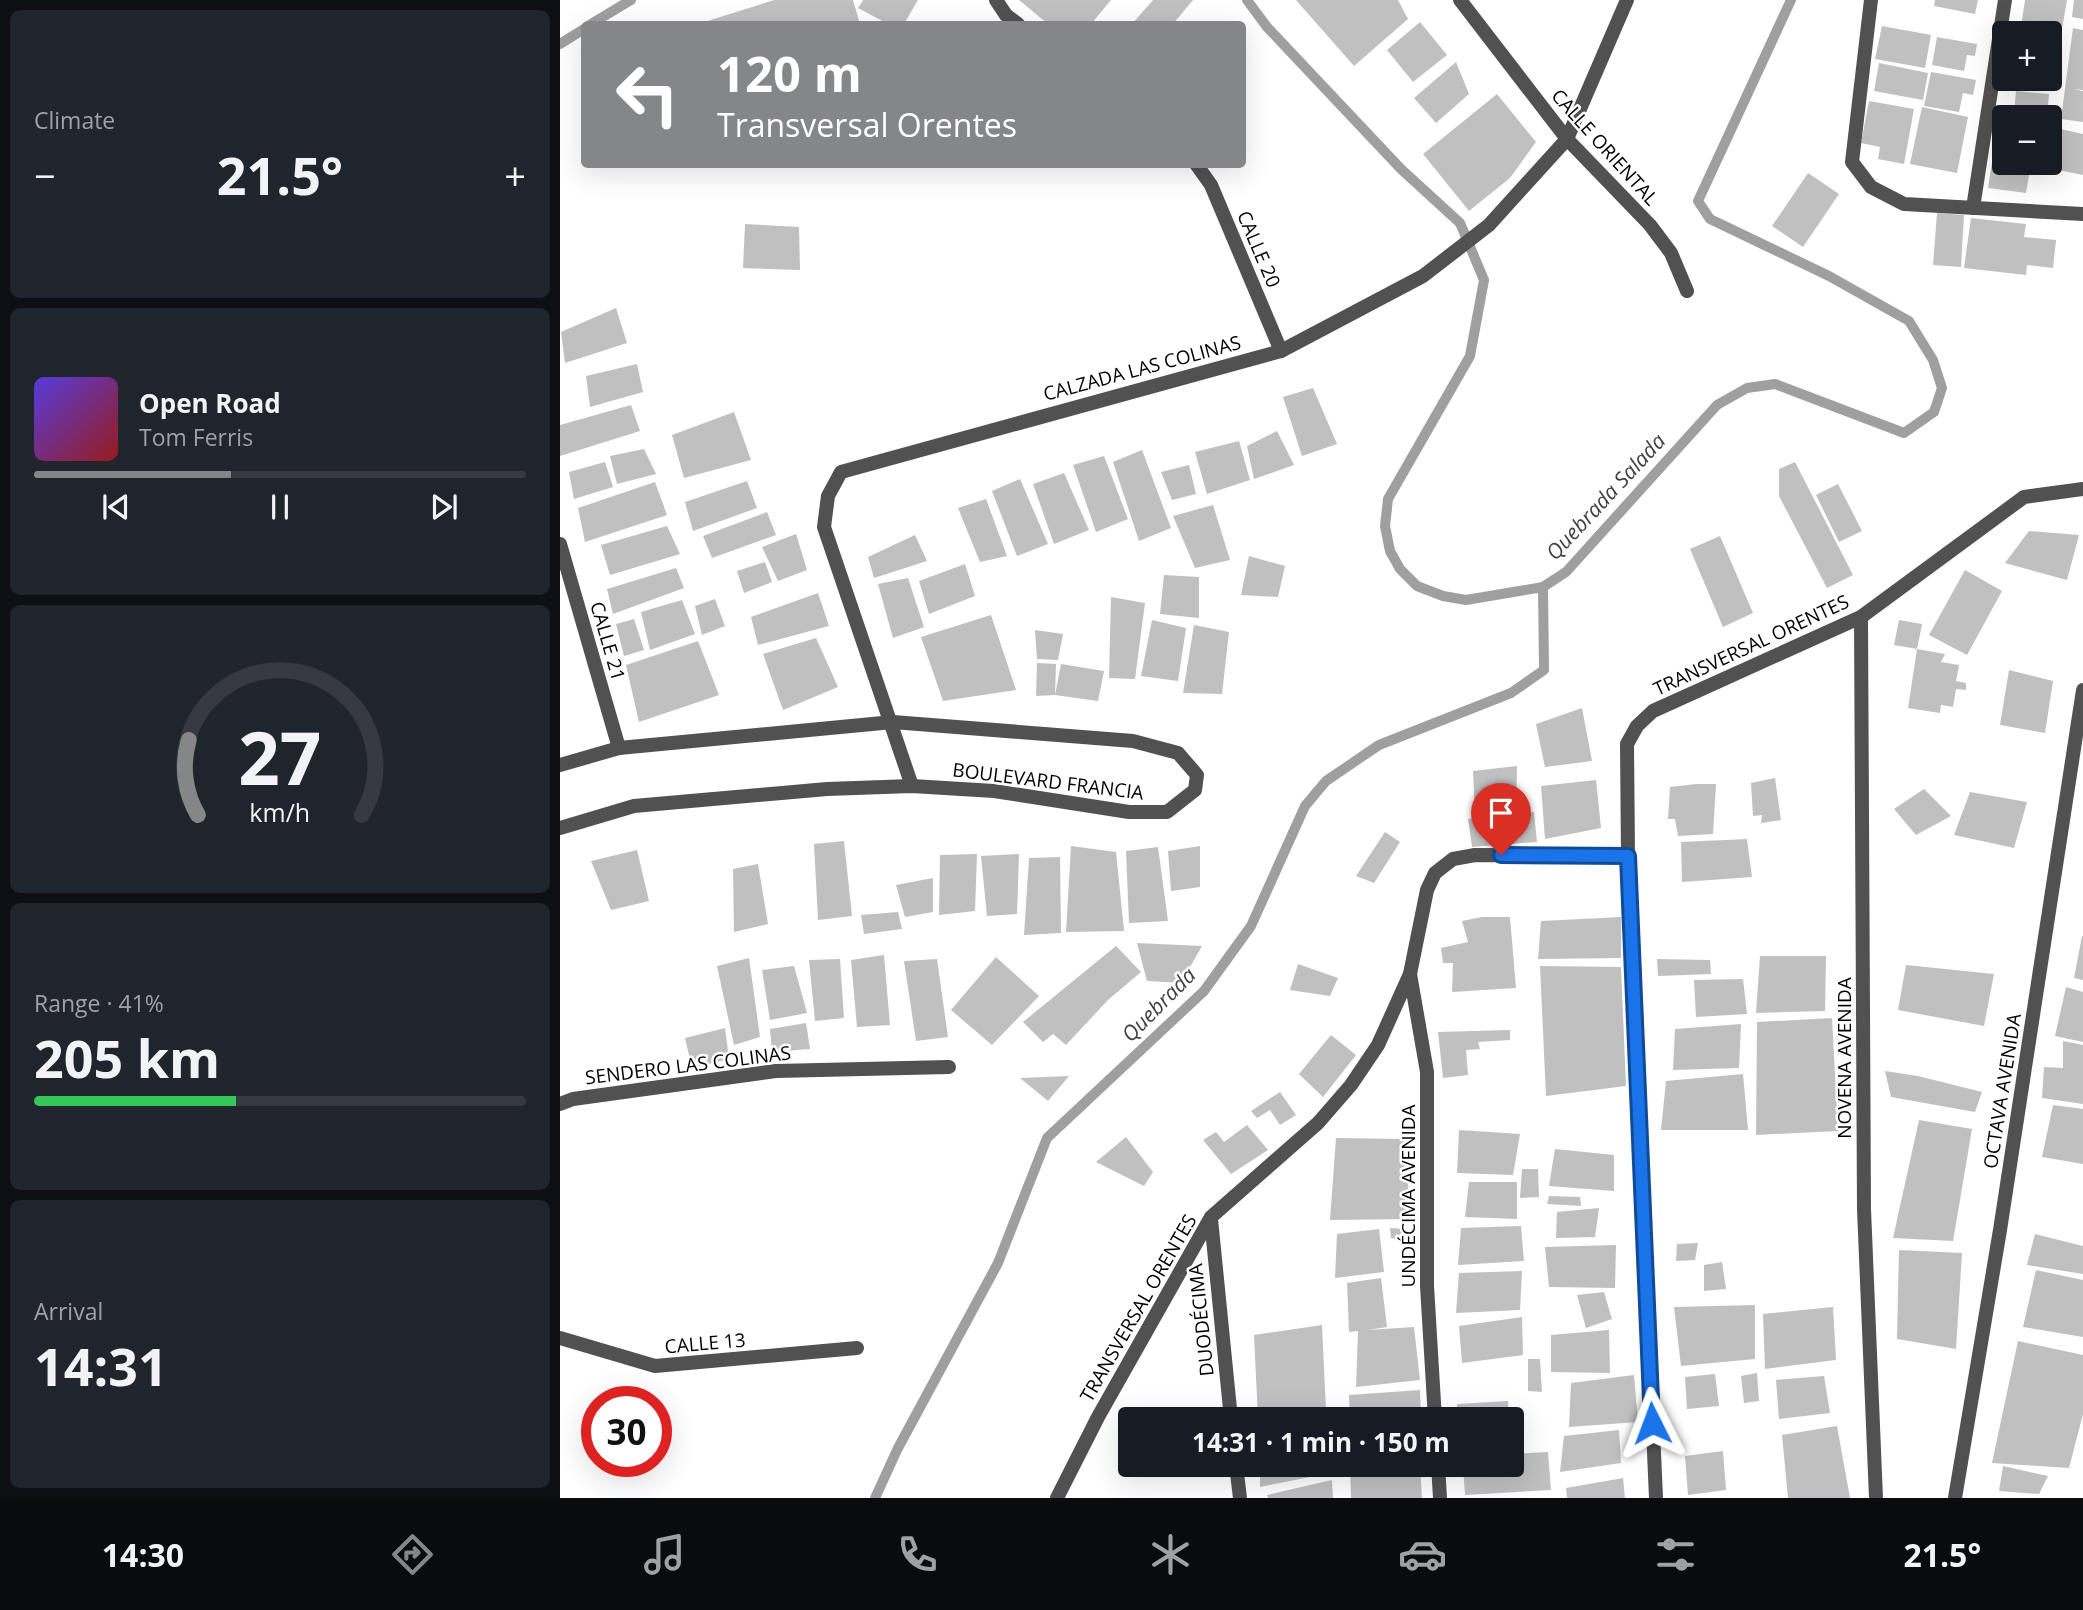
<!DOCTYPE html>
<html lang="en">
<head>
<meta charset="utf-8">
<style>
	:root { --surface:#171b24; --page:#20242c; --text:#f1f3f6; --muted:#9ea1a6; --line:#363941; --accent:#858687 }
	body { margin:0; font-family:"Open Sans",sans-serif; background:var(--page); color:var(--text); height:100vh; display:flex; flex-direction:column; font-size:26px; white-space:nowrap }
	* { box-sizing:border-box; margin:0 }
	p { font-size:23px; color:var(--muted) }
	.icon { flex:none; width:38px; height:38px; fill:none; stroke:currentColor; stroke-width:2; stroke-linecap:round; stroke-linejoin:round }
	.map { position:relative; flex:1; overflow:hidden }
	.panel { display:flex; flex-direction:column; gap:10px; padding:10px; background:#0d0f14; width:560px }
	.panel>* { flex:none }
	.top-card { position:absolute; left:21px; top:21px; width:665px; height:147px; border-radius:7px; box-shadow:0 7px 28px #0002; background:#858687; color:#fff; overflow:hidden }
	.tools { position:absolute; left:1432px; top:21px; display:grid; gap:14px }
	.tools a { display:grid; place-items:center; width:70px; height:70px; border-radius:7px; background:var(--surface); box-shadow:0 7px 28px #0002; font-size:35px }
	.speed { position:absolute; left:21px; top:1386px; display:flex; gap:14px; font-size:35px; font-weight:700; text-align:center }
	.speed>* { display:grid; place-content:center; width:91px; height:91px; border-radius:50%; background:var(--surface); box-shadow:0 7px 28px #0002; line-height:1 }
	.speed .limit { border:10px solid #d22; background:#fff; color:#111 }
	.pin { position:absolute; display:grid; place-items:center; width:60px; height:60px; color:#fff; margin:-72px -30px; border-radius:50% 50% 50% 0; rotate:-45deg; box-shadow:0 0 7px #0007 }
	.pin .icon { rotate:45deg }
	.me { position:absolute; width:77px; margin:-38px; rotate:357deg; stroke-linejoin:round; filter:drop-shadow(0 0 5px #0008) }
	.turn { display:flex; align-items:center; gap:24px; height:147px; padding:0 21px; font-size:32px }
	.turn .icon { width:91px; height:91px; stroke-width:2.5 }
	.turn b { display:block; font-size:49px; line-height:60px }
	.big { font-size:52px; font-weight:700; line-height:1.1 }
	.panel .widget { flex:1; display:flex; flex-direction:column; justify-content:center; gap:10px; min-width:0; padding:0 24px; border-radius:10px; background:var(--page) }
	.panel .dial { align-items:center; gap:0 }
	.dial svg { height:182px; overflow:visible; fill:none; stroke:var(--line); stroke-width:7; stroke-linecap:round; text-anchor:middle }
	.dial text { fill:var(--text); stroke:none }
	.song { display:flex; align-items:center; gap:21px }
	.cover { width:84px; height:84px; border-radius:10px; background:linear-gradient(135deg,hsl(250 70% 55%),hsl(0 70% 35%)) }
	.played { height:7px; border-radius:4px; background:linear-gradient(90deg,var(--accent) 40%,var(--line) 40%) }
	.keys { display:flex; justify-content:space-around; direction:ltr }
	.heat { display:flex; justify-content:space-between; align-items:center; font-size:38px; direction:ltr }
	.charge { height:10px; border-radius:5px; background:linear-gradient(90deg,#34c759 41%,var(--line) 0) }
	.trip { position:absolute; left:558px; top:1407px; width:406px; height:70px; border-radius:7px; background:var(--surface); box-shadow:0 7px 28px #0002; font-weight:700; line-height:70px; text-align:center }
	.tab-bar { display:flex; height:112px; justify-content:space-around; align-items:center; background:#090b0e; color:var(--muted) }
	.tab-bar .icon { width:49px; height:49px }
	.tab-bar .selected { color:var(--accent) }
	.tab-bar b { font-size:32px; color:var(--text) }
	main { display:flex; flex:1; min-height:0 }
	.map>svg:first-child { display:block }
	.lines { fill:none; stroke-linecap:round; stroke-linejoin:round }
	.stream { stroke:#9f9f9f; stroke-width:10 }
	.building { fill:#c0c0c0 }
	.street { stroke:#515151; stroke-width:14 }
	.route-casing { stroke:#114b97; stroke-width:18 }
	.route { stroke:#1a73e8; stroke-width:12 }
	.labels { text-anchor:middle; stroke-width:5; stroke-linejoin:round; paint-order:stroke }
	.street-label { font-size:19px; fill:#000; stroke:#fff }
	.water-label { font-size:21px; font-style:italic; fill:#404040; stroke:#fff }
</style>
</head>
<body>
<main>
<section class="panel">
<div class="widget"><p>Climate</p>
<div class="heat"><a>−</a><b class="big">21.5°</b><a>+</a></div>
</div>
<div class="widget">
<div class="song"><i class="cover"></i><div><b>Open Road</b><p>Tom Ferris</p></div></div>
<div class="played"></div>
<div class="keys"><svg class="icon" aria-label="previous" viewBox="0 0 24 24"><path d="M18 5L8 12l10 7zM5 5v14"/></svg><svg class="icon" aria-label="pause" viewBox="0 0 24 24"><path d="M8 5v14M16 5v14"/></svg><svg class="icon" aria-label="next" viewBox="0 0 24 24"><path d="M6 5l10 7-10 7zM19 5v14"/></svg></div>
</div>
<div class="widget dial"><svg viewBox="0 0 100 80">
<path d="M14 69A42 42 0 1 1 86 69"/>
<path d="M14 69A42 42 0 0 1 10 36" stroke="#858687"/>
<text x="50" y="56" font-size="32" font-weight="700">27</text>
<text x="50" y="72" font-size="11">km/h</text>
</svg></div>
<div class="widget"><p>Range · 41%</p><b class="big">205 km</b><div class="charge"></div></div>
<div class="widget"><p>Arrival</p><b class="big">14:31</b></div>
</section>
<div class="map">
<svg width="1523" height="1498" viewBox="0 0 1523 1498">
	<rect width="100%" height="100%" fill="#fff"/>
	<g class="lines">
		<!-- stream -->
		<g class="stream">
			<polyline points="687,0 707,27 841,169 900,223 924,280 910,356 828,499 825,526 830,551 840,569 857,586 883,596 906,600 983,587 1006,572 1157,405 1187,388 1215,384 1344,433 1374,412 1382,388 1373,360 1349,321 1269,276 1150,219 1138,201 1231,0"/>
			<polyline points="31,24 71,0"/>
			<polyline points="0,44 24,29"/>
			<polyline points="315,1498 338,1448 438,1263 487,1138 644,991 691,926 745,806 766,781 819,745 951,693 984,670 983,587"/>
		</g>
	</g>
	<!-- building -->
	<g class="building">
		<polygon points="214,0 293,0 300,24 138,24"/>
		<polygon points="303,0 358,0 344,24 328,24 298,8"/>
		<polygon points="459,0 551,0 531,24 488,24"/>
		<polygon points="593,0 633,0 613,24 572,24"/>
		<polygon points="736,0 838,0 848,19 794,66"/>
		<polygon points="1375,0 1418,0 1415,14 1374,6"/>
		<polygon points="1465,0 1507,0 1492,87 1447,80 1489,79 1489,33 1460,33"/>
		<polygon points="1514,0 1523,0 1523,19 1512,17"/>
		<polygon points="860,22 887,55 853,82 827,50"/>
		<polygon points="1322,26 1371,35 1365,68 1315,59"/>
		<polygon points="1513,28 1523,30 1523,90 1513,89 1523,91 1523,122 1501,119"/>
		<polygon points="1377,37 1417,44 1415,56 1407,55 1404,71 1372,65"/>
		<polygon points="896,62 909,94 876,123 854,98"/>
		<polygon points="1319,63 1368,73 1363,100 1314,91"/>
		<polygon points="1371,72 1416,80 1413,95 1403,93 1399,112 1364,106"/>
		<polygon points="1456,91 1489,94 1487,117 1445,117 1446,111 1454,112"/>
		<polygon points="937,94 976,142 950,178 909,211 863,154"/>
		<polygon points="1309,101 1354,109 1344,164 1318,159 1320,147 1301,143"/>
		<polygon points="1362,107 1408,117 1397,173 1350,164"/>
		<polygon points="1491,127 1523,134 1523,175 1483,167 1484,163 1489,163"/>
		<polygon points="1433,156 1444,158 1444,163 1471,163 1466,193 1428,188"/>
		<polygon points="1248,173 1279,194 1243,247 1212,226"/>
		<polygon points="1377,213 1404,215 1401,267 1373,265"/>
		<polygon points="1411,218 1466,224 1464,237 1496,240 1493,268 1467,265 1466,275 1404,268"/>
		<polygon points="185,224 239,227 240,270 183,268"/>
		<polygon points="56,308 67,343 5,363 1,332"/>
		<polygon points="77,364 83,392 30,407 26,376"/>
		<polygon points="753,388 777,444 742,456 723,397"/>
		<polygon points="71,405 80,431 0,456 0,425"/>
		<polygon points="174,412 191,460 124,478 112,435"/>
		<polygon points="717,431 734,465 694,479 687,446"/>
		<polygon points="679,441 690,480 647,494 635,452"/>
		<polygon points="84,449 96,474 57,484 50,456"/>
		<polygon points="582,450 611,528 579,541 553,462"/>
		<polygon points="544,456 568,519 536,532 513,465"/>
		<polygon points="45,462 53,487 14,499 9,472"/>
		<polygon points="1235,462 1293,575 1267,588 1219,496 1219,469"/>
		<polygon points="629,465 636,494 612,500 601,472"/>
		<polygon points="504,473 529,530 494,544 473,484"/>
		<polygon points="460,479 488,544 457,556 432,491"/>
		<polygon points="187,481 197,508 133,531 125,502"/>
		<polygon points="95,482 107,515 25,542 18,508"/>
		<polygon points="1278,484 1302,531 1279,542 1256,495"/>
		<polygon points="426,499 447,556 420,562 398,508"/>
		<polygon points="653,505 670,560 635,568 613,516"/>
		<polygon points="207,512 216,535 152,558 143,536"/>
		<polygon points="107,526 120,554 50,575 41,545"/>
		<polygon points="1469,531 1519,535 1507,580 1445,563"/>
		<polygon points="236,534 247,570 218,581 202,547"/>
		<polygon points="355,535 367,561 314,578 308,557"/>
		<polygon points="1160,536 1193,613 1163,627 1130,549"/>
		<polygon points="689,556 725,566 718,597 681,595"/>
		<polygon points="205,562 212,582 184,593 177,571"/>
		<polygon points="405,564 415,596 369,614 359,581"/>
		<polygon points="116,568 124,588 53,614 47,589"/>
		<polygon points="1405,570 1442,591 1407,655 1369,635"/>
		<polygon points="604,575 639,577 639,618 600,614"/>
		<polygon points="348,578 364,627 333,638 318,584"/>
		<polygon points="258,593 269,626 198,645 191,617"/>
		<polygon points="551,597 585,603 575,679 549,678"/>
		<polygon points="155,599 165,626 142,635 135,606"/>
		<polygon points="122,600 135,634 90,650 81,612"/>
		<polygon points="431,615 456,690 383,701 361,637"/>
		<polygon points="74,619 84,650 64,656 56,624"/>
		<polygon points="592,620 626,628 618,681 581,676"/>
		<polygon points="1339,620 1362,624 1357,649 1334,645"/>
		<polygon points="634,625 669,632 662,694 623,693"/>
		<polygon points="475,630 503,634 498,660 477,659"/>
		<polygon points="256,638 278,687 223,710 203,654"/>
		<polygon points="138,641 159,695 79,722 66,665"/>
		<polygon points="1357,649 1385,654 1381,662 1399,665 1396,681 1406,683 1406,690 1396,689 1393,707 1381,705 1380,713 1348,708"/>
		<polygon points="477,663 496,664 495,695 476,696"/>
		<polygon points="501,664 544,671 538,701 495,695"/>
		<polygon points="1449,670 1493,681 1485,733 1440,725"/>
		<polygon points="1022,708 1032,761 985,767 976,724"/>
		<polygon points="957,766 956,813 974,812 977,842 912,847 908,819 915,818 913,771"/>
		<polygon points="1215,778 1221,820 1201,823 1202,815 1193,816 1191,783"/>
		<polygon points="1036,780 1041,828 985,839 981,786"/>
		<polygon points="1136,784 1156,784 1153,834 1118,836 1115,819 1108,819 1110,787"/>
		<polygon points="1364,789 1391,816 1356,835 1334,809"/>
		<polygon points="1410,792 1467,802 1454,848 1394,835"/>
		<polygon points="825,832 840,842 814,883 796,876"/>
		<polygon points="1187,839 1192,877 1122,882 1121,842"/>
		<polygon points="284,841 292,916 258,920 254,844"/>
		<polygon points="511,846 556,852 564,931 506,932"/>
		<polygon points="640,846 640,887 611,891 608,851"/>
		<polygon points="598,847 608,921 569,923 566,851"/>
		<polygon points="77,850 89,901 51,910 31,861"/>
		<polygon points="417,854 415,911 379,915 380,855"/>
		<polygon points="459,854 457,914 427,916 421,856"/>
		<polygon points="500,857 501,933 464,935 469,858"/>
		<polygon points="198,864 208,924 174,932 173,869"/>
		<polygon points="373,878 373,912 345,917 336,885"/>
		<polygon points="338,912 342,929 304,934 301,915"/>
		<polygon points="922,917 950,917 956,988 892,992 893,963 883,963 881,948 908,942 902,921"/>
		<polygon points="1061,917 1061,958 978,959 981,921"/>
		<polygon points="1522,936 1523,936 1523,980 1514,978"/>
		<polygon points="577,943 642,946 621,983 587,981"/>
		<polygon points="556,946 581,972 548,1000 506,1045 493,1034 483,1042 463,1022"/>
		<polygon points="324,955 330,1025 297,1027 291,960"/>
		<polygon points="1200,956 1266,956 1265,1011 1196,1013"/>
		<polygon points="436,957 479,996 432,1045 391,1010"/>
		<polygon points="189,958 200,1037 174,1045 157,966"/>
		<polygon points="280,959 284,1018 255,1021 249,960"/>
		<polygon points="377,959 388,1037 356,1041 344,961"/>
		<polygon points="1097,959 1150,960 1151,974 1098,976"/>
		<polygon points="738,964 778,978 770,996 730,990"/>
		<polygon points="1346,965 1434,974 1424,1026 1338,1010"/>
		<polygon points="234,966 247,1013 210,1020 202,970"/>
		<polygon points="980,966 1061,967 1066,1086 986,1096"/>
		<polygon points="1183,979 1187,1014 1136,1017 1134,980"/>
		<polygon points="1506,987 1523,992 1523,1042 1495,1036"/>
		<polygon points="1272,1018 1278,1131 1196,1135 1197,1022"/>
		<polygon points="246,1023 250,1049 212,1052 210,1029"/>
		<polygon points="1181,1024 1179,1068 1113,1070 1115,1029"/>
		<polygon points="165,1028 169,1059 132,1068 125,1038"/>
		<polygon points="950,1030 950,1040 918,1042 920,1049 906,1050 908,1075 883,1078 878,1032"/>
		<polygon points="771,1035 796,1055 763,1097 739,1074"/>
		<polygon points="1503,1041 1523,1045 1523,1104 1482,1098 1484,1067 1503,1068"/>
		<polygon points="1325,1071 1358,1076 1422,1092 1415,1112 1331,1097"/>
		<polygon points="1183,1074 1188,1130 1101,1130 1106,1081"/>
		<polygon points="509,1076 488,1101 460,1078"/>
		<polygon points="720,1092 736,1115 720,1125 710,1110 697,1118 691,1111"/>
		<polygon points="1493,1105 1523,1109 1523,1164 1482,1157"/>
		<polygon points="1359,1120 1412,1129 1393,1241 1333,1238"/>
		<polygon points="687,1125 708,1150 671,1174 643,1140 656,1132 664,1142"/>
		<polygon points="899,1130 960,1134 953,1175 897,1173"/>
		<polygon points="566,1137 593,1172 584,1186 536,1162"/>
		<polygon points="776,1138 847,1139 849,1219 770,1220"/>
		<polygon points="995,1149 1054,1155 1054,1191 989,1186"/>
		<polygon points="962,1169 978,1169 979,1197 960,1198"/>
		<polygon points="909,1182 957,1182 957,1219 905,1217"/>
		<polygon points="989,1196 1020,1197 1021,1206 987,1204"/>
		<polygon points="1039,1208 1035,1237 996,1238 997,1212"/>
		<polygon points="961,1226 964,1261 898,1265 901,1228"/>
		<polygon points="830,1228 847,1229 844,1240 831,1238"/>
		<polygon points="819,1229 824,1272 775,1278 777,1234"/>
		<polygon points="1475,1234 1523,1246 1523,1274 1467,1265"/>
		<polygon points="1138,1243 1135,1260 1116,1261 1117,1244"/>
		<polygon points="1056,1245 1055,1288 989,1287 985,1247"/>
		<polygon points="1339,1250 1402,1253 1396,1349 1337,1339"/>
		<polygon points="1162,1262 1166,1289 1144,1291 1144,1265"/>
		<polygon points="1476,1270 1523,1280 1523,1337 1463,1327"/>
		<polygon points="962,1271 960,1310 896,1313 899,1273"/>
		<polygon points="821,1278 827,1327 807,1330 854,1327 860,1380 796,1387 798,1331 789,1332 787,1283"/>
		<polygon points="1044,1292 1052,1319 1026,1328 1017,1295"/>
		<polygon points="1195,1305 1195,1359 1121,1366 1114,1307"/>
		<polygon points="1273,1307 1276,1360 1205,1369 1203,1314"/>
		<polygon points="962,1317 963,1355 902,1363 899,1326"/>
		<polygon points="762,1325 766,1411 720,1419 698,1419 694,1335"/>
		<polygon points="1049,1330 1050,1373 991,1372 991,1335"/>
		<polygon points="1458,1341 1523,1355 1523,1414 1509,1468 1432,1463"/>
		<polygon points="968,1359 980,1359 982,1392 968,1391"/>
		<polygon points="1197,1373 1199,1401 1184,1403 1181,1376"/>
		<polygon points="1155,1374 1159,1406 1127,1409 1125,1377"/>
		<polygon points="1074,1375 1078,1422 1009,1427 1011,1383"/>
		<polygon points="1264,1376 1270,1413 1219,1419 1216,1380"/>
		<polygon points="860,1390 861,1419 790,1419 789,1395"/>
		<polygon points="948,1401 949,1419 897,1419 897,1404"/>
		<polygon points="1277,1426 1290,1498 1228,1498 1222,1435"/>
		<polygon points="1059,1430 1061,1463 1000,1472 1004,1436"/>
		<polygon points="1163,1451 1166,1490 1128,1495 1125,1456"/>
		<polygon points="988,1452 991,1490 905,1495 903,1465 952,1465 952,1454"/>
		<polygon points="700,1465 780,1465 780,1471 700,1487"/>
		<polygon points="790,1465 860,1465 862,1498 791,1498"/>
		<polygon points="1443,1466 1488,1476 1479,1494 1439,1491"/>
		<polygon points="1063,1478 1065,1498 1007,1498 1006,1488"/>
		<polygon points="772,1480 773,1498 708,1498 707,1495"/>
	</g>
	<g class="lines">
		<!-- street -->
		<g class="street">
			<polyline points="436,0 446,15 458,24"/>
			<polyline points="900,0 1007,139 1090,225 1111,253 1127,291"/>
			<polyline points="1311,0 1292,162 1311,187 1344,204 1523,214"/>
			<polyline points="636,164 651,185 721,351"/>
			<polyline points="1413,208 1445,0"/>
			<polyline points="0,544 59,748"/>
			<polyline points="1301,617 1304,1209 1316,1498"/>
			<polyline points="0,765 59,748 333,722 573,741 618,753 637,775 635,790 607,812 569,812 434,791 352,786 267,789 74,806 0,828"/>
			<polyline points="352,786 264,527 268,496 281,472 721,351 863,276 929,225 1007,139 1067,0"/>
			<polyline points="1068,856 1096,1498"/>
			<polyline points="850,974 867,1072 867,1286 875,1419"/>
			<polyline points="0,1104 13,1099 216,1071 389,1067"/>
			<polyline points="651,1219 671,1419"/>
			<polyline points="0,1338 95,1366 297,1348"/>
			<polyline points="676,1465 680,1498"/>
			<polyline points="878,1465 880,1498"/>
			<polyline points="497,1498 538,1417 651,1217 758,1123 791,1085 818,1045 850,974 867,890 875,873 893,859 915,855 1068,856 1067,744 1077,726 1093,711 1301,617 1464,497 1523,489"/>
			<polyline points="1395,1498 1440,1230 1523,690"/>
		</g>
	</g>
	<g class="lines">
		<!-- route casing -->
		<g class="route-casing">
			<polyline id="route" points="941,855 1068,856 1092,1423"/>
		</g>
		<!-- route -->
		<use href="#route" class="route"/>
	</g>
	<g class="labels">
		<!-- street labels -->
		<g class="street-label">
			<text transform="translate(1045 147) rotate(48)" y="7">CALLE ORIENTAL</text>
			<text transform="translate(699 249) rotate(67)" y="7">CALLE 20</text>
			<text transform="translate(582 368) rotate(-15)" y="7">CALZADA LAS COLINAS</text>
			<text transform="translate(48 641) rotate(74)" y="7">CALLE 21</text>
			<text transform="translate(1191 645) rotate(-25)" y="7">TRANSVERSAL ORENTES</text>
			<text transform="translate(488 781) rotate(7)" y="7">BOULEVARD FRANCIA</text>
			<text transform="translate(1284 1058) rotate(-90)" y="7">NOVENA AVENIDA</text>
			<text transform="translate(128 1065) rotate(-7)" y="7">SENDERO LAS COLINAS</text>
			<text transform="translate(1442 1091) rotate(-81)" y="7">OCTAVA AVENIDA</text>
			<text transform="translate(848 1196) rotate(-90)" y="7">UNDÉCIMA AVENIDA</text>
			<text transform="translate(578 1308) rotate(-60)" y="7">TRANSVERSAL ORENTES</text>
			<text transform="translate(641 1320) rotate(-96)" y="7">DUODÉCIMA</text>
			<text transform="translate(145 1343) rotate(-5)" y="7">CALLE 13</text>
		</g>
		<!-- water labels -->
		<g class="water-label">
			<text transform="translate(1046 497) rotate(-47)" y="7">Quebrada Salada</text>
			<text transform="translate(599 1005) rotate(-45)" y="7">Quebrada</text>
		</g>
	</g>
</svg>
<div class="tools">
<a>+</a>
<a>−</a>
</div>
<div class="speed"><div class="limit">30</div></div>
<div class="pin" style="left:941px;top:855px;background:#d93025"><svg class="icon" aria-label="arrive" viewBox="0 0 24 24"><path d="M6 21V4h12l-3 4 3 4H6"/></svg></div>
<svg class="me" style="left:1092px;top:1423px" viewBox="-20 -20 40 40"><path d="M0-17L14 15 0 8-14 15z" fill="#1a73e8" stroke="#fff" stroke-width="4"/></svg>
<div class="trip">14:31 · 1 min · 150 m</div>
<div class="top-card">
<div class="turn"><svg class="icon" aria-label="left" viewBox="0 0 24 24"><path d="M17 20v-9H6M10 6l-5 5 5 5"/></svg><div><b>120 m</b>Transversal Orentes</div></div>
</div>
</div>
</main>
<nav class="tab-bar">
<b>14:30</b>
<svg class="icon selected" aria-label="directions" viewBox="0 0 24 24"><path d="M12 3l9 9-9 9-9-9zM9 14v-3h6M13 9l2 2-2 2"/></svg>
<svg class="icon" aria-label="music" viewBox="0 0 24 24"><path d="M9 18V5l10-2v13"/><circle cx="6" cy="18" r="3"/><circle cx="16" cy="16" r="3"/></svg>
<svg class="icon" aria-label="phone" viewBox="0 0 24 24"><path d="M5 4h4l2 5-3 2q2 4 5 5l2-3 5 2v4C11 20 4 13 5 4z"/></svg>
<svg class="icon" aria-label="climate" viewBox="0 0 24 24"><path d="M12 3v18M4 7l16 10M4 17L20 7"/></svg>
<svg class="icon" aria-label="car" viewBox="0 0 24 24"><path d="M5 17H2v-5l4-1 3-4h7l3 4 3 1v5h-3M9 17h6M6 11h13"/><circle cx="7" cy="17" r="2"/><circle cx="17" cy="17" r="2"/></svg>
<svg class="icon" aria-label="filters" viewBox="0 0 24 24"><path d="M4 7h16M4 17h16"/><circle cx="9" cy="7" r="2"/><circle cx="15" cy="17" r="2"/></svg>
<b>21.5°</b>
</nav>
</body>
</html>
